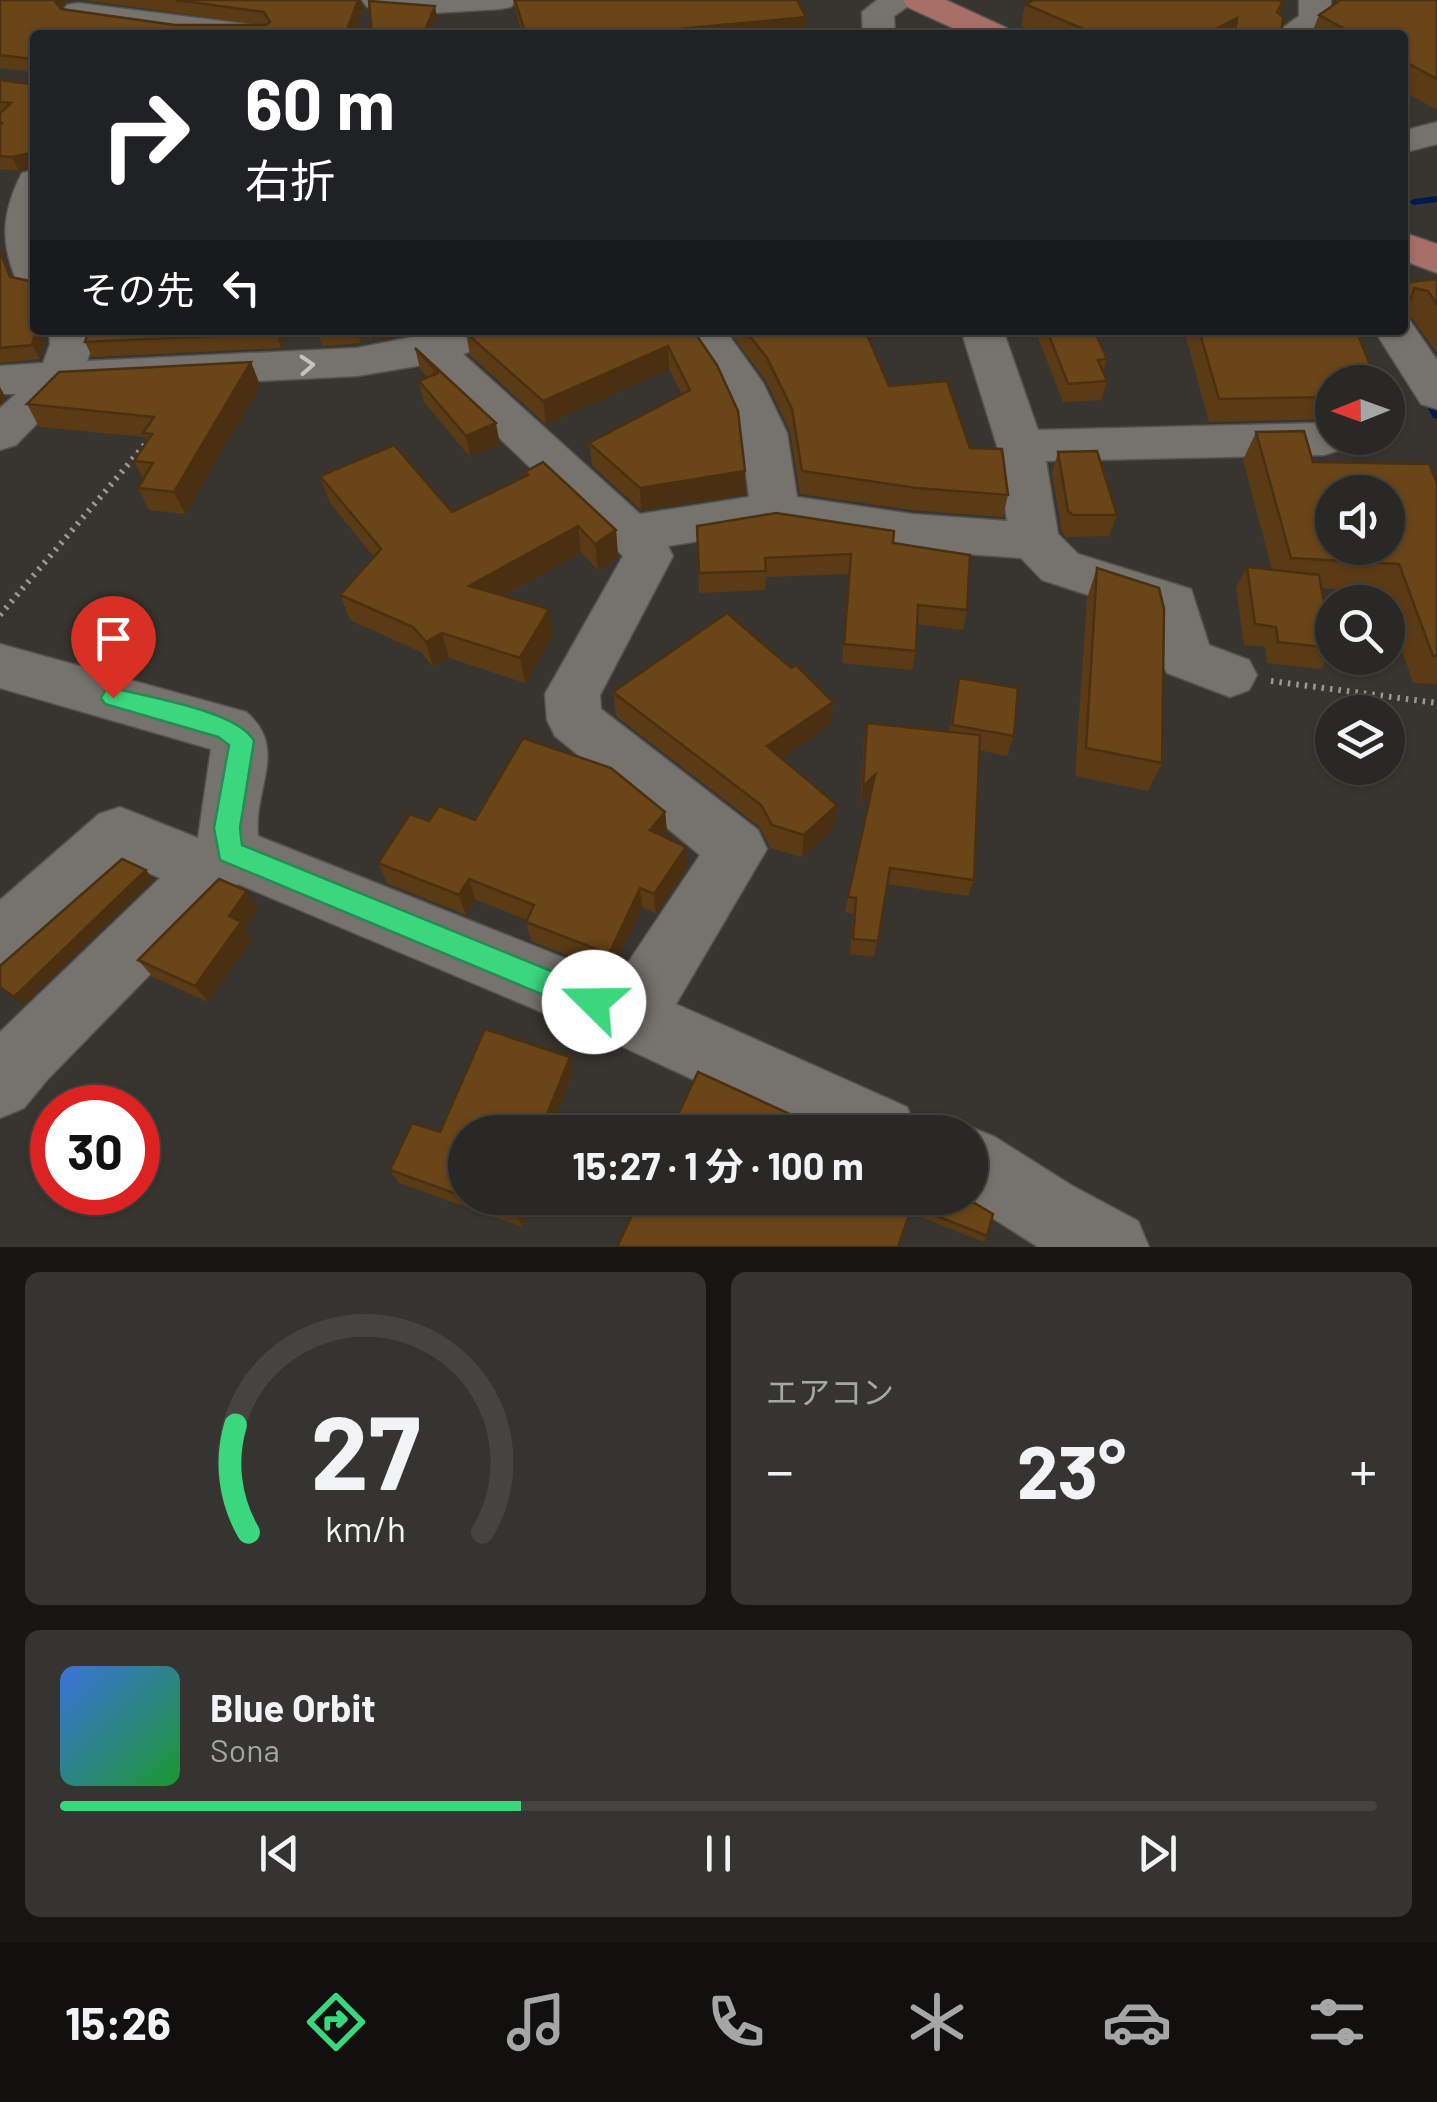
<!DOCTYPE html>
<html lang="ja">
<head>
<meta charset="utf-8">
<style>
	:root { --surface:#2a2824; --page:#363431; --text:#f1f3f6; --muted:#a5a6a6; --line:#464441; --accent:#3ad77f }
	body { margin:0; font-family:Barlow,"Noto Sans JP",sans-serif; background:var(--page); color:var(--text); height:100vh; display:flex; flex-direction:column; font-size:38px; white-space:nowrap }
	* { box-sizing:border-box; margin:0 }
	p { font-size:32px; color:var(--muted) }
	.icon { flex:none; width:55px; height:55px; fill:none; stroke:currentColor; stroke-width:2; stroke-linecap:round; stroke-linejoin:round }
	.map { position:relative; height:1247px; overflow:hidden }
	.sheet { display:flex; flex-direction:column; gap:25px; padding:25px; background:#171614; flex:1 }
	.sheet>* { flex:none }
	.top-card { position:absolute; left:30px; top:30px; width:1378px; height:305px; border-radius:10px; box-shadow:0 2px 8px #0004,0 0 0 2px var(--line); background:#202124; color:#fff; overflow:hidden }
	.needle { width:65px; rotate:269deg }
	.controls { position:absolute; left:1315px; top:365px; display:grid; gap:20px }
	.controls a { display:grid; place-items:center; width:90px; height:90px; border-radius:50%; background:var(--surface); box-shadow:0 2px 8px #0004,0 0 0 2px var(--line); font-size:50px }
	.speed { position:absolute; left:30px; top:1085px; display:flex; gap:20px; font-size:50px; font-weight:700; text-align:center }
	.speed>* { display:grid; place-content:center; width:130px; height:130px; border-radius:50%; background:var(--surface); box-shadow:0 2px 8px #0004,0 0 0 2px var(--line); line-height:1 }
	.speed .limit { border:15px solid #d22; background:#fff; color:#111 }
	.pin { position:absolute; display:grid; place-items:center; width:85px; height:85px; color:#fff; margin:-102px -42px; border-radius:50% 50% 50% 0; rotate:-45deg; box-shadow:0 0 10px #0007 }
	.pin .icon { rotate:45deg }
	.me { position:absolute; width:110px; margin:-55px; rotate:292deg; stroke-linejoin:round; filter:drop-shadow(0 0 8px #0008) }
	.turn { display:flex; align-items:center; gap:35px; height:210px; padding:0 50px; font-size:45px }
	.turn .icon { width:130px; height:130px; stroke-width:2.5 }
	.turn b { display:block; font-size:70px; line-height:85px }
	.then { display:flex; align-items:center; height:95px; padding:0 50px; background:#0003; gap:20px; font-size:38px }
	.big { font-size:75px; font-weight:700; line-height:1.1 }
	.sheet .card { flex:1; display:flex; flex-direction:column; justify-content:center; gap:15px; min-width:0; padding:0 35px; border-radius:15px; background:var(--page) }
	.sheet .dial { align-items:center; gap:0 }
	.dial svg { height:260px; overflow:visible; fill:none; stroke:var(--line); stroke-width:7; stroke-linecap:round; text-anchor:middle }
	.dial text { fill:var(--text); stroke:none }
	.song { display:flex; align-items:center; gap:30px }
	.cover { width:120px; height:120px; border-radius:15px; background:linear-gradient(135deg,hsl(220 70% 55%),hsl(130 70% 35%)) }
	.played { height:10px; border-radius:5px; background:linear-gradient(90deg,var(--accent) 35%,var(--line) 35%) }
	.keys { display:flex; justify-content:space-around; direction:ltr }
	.heat { display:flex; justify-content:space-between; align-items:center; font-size:55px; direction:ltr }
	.sheet .tiles { flex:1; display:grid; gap:25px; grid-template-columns:1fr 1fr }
	.card:last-child { grid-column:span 2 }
	.trip { position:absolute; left:448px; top:1115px; width:540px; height:100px; border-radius:50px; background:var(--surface); box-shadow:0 2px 8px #0004,0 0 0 2px var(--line); font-weight:700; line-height:100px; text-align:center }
	.tabs { display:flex; height:160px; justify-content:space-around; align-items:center; background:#11100e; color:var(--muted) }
	.tabs .icon { width:70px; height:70px }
	.tabs .active { color:var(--accent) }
	.tabs b { font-size:45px; color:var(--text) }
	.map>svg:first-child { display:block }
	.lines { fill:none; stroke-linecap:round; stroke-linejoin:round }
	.stream { fill:#011a4f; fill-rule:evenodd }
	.minor-casing { stroke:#55534f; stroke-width:3 }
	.major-casing { stroke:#55534f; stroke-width:3 }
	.path { stroke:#9b9894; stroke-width:6; stroke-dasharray:2.5 6; stroke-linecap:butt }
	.minor { fill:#76726d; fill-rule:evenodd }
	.major { fill:#a86e68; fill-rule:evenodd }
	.wall { fill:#5b3b15 }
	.shaded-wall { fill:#4a3011 }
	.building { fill:#6a4518; stroke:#4a3011; stroke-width:2.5; fill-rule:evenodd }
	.oneway { stroke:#c5c3bf }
	.route { fill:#3ad77f; stroke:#268c53; stroke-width:2.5 }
</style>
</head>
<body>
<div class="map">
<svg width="1437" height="1247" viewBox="0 0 1437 1247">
	<rect width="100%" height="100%" fill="#383530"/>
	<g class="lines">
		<!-- stream -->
		<g class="stream">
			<polygon points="1437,196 1437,202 1414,205 1409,202 1414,199"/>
			<polygon points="1426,390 1430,392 1437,405 1437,419 1433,418 1421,394"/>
		</g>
		<!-- minor casing -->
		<g class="minor-casing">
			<g id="minor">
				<polygon points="362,0 516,0 511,7 500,9 418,14 367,7"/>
				<polygon points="877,0 917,0 894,16 895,35 863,35 862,12"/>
				<path d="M1299,0H1331C1331,42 1306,35 1273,35L1299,16Z"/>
				<polygon points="78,3 254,25 265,28 270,35 180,35 67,19 62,12 67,5"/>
				<polygon points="1437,122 1437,144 1402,153 1402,131"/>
				<path d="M35,170V223L28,239L35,250V293L21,290C0,247 0,216 22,173Z"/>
				<polygon points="1402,319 1410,321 1437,360 1437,409 1421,404 1374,330 1402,330"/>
				<path d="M49,330H91L93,344L87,361L357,348L448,330H512L506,339L463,354L640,514L749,497L741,433L720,386L682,330H725L763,383L787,433L797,497L912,514L1007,521L997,446L961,330H1003L1038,430L1324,423L1332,426V438L1347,439L1340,450L1324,455L1046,461L1058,534L1078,554L1191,589L1209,645L1249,660L1257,675L1249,690L1230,697L1167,673L1159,658L1150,615L1042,580L1021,558L912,550L775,529L668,546L673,556L600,695L601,709L758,830L767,849L676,1004L907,1107L917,1132H806L608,1040L238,884L47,1080L24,1108L0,1118V1032L160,878L128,864L22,961L0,970V900L99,814L120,807L198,838L211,749L0,688V644L246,712C289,748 253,788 258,836L617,979L700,855L555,736L547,720L545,694L623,556L423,365L357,376L69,391L16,445L0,450V408L16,394H0V366L43,363L50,344Z"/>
				<polygon points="970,1127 995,1137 1071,1185 1138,1221 1149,1247 1038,1247 961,1198 970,1198 970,1132 956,1132"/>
			</g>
		</g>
		<!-- major casing -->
		<g class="major-casing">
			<g id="major">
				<polygon points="903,0 946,0 1007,28 1012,35 968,35 907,7"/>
				<polygon points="1402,232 1437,244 1437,273 1402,260"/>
			</g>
		</g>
		<!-- path -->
		<g class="path">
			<polyline points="0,615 148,441"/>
			<polyline points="1271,681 1437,703"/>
		</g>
		<!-- minor -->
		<use href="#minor" class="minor"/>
		<!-- major -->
		<use href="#major" class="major"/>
	</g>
	<!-- wall -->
	<g class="wall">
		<polygon points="0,0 66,1 61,9 175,25 262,25 84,0 361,0 363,8 354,35 35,35 35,168 19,171 0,169 0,80 31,84 31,72 0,68"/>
		<polygon points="513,0 797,0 806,17 805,35 522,35"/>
		<polygon points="1337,0 1437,0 1437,110 1402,90 1402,35 1311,35 1319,15 1335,4"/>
		<polygon points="1283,1 1279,14 1281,35 1041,35 1021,26 1025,4"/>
		<polygon points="0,251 12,277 30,281 35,330 48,330 40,359 0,363"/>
		<polygon points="1437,279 1437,353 1413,319 1402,317 1402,283"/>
		<polygon points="89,330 291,330 281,348 92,357 85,342"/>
		<polygon points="317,330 429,330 372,341 365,332 361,343 322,346"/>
		<polygon points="693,330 745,471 745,494 641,510 592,465 589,443 682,395 669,369 546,424 470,355 466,333"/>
		<polygon points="728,330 917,330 869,339 889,386 970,448 1008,495 1003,517 912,510 800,494 790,431 766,381"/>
		<polygon points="1035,330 1094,330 1107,359 1103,372 1107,381 1101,400 1063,402"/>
		<polygon points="1184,330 1356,330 1332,382 1332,425 1324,419 1209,422"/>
		<polygon points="415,348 500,444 470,457 424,402 419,381 427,377 420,369"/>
		<polygon points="251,362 260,385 185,514 149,510 138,488 143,479 134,461 147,441 146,437 39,427 27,404"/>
		<polygon points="1256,432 1313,462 1437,483 1437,684 1413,683 1388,609 1388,602 1385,602 1382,592 1322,588 1332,650 1321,669 1267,663 1265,647 1244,645 1236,588 1247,567 1272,570 1243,460"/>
		<polygon points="1058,452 1117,515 1109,536 1066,537 1062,532 1052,473"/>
		<polygon points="525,472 616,530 618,557 598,570 581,552 503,596 553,635 525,683 449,658 433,667 421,652 350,620 340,595 374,557 330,503 320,476 452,512 526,476"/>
		<polygon points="697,526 893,543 967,610 963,630 917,624 916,651 912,670 842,663 849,574 766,577 765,590 699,593"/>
		<polygon points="1097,568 1162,763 1148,791 1075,776 1087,598"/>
		<polygon points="791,668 833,702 830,725 781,759 834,828 802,857 770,848 760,827 616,716 613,692"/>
		<polygon points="959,678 1014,736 1007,756 979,750 974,880 968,896 887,884 874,957 850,954 853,914 845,912 871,793 860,803 864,741 867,723 949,732 954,698"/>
		<polygon points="665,812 667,832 663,837 686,847 687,867 656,914 642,907 612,973 531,941 526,922 527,920 475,899 466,915 387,883 378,863 429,821"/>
		<polygon points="258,909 245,928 252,939 208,1002 153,977 138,960"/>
		<polygon points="570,1057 573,1072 550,1132 465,1132 465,1198 534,1198 522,1227 399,1183 390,1170 440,1132"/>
		<polygon points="917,1198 987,1236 984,1242 911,1213"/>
	</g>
	<!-- shaded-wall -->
	<g class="shaded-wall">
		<polygon points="53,0 74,0 66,1 58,12"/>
		<polygon points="358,0 361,0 363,8 354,35 345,35"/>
		<polygon points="435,6 437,17 429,35 423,35"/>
		<polygon points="806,17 805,35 669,35 669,30"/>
		<polygon points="1237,18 1231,35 1204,35"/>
		<polygon points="31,153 35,168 19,171 12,157"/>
		<polygon points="36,330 48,330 40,359 32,345"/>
		<polygon points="278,330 291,330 281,348 276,333"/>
		<polygon points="357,330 364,330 361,343"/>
		<polygon points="370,330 429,330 372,341"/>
		<polygon points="859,330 917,330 858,341"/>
		<polygon points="668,346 669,369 546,424 543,401"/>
		<polygon points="251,362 260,385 185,514 174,492"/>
		<polygon points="0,387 6,398 0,404"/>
		<polygon points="496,423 500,444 470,457 466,436"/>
		<polygon points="745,471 745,494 641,510 640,488"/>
		<polygon points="578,526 581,552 475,611 469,586"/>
		<polygon points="616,530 618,557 598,570 595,544"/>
		<polygon points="549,609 553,635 525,683 520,658"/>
		<polygon points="442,633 449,658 433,667 426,642"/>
		<polygon points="833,702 830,725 765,770 767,746"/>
		<polygon points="875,775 872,792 860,803 863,786"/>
		<polygon points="837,805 834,828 802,857 804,835"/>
		<polygon points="665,812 667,832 651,851 650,830"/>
		<polygon points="686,847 687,867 656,914 654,894"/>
		<polygon points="146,870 153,879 23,1005 14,997"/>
		<polygon points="469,879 475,899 466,915 459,895"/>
		<polygon points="640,888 642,907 612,973 609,954"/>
		<polygon points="247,891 258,909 245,928 252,939 208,1002 195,986 229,916"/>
		<polygon points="570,1057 573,1072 550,1132 540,1132"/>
		<polygon points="523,1198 534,1198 522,1227 517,1215"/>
	</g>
	<!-- building -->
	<g class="building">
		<polygon points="0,0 54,0 61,9 175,25 266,25 270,22 264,12 176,0 358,0 345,35 35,35 35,159 32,159 31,153 12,157 0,156 0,125 2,123 0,122 0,113 11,103 0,102 0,80 31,84 32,59 0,55"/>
		<polygon points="515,0 797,0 806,17 669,30 669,35 526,35"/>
		<polygon points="1034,0 1275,0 1283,1 1277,12 1283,17 1281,35 1235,35 1237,18 1204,35 1097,35 1025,4"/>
		<polygon points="1339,0 1437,0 1437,79 1402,60 1402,35 1356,35 1319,15 1338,2"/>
		<polygon points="369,1 435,6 423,35 372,35"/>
		<polygon points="35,234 35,330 36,330 32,345 0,348 0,251 10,277 30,281 32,236"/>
		<polygon points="1437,279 1437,304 1428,291 1414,288 1411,299 1402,289 1402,283"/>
		<polygon points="89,330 278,330 276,333 85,342"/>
		<polygon points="474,330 693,330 717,365 738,411 745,471 640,488 589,443 690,390 668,346 543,401 466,333"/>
		<polygon points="745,330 865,330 889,386 947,381 970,448 1002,449 1008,495 916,488 802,471 792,409 767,358"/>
		<polygon points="1047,330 1094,330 1107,359 1098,360 1107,381 1068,384"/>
		<polygon points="1199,330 1356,330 1377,382 1332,382 1332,397 1219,399"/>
		<polygon points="415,348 496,423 466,436 419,381 438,373"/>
		<polygon points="251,362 174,492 138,488 153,463 134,461 152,434 143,433 154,417 27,404 59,372"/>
		<path d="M1304,431L1313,462L1429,464L1437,483V656H1433L1399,564L1291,558L1256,432ZM1332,492H1388V548H1332Z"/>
		<polygon points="394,445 452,512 528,475 525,472 543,462 616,530 595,544 578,526 469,586 549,609 520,658 442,633 426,642 413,627 340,595 381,549 320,476"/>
		<polygon points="1097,451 1117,515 1073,515 1068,511 1058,452"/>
		<polygon points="776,513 894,531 893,543 970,555 967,610 918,605 916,651 844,644 851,554 765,558 766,571 699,573 697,526"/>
		<polygon points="1247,567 1319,575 1332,648 1278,642 1276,627 1255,624"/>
		<polygon points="1097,568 1159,588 1164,609 1162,763 1086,748"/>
		<polygon points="727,613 791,668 796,665 833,702 767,746 837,805 804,835 772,825 761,805 613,692"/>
		<polygon points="959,678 1018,688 1014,736 952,725"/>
		<polygon points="867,723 980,735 974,880 890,868 878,941 853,939 856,898 848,897 875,775 863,786"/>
		<polygon points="523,738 611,768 665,812 650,830 686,847 654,894 640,888 609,954 526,922 534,905 469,879 459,895 378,863 410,814 429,821 439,806 475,820"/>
		<polygon points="122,859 146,870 14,997 0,987 0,966"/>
		<polygon points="219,879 247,891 229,916 241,922 195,986 138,960"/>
		<polygon points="485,1029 570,1057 540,1132 465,1132 465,1197 390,1170 412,1123 440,1132"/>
		<polygon points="698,1072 829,1132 670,1132"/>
		<polygon points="467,1198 523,1198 517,1215"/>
		<polygon points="640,1198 915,1198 898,1247 617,1247"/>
		<polygon points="917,1198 966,1198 993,1214 987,1236 914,1207"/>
	</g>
	<!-- one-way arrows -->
	<defs><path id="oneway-chevron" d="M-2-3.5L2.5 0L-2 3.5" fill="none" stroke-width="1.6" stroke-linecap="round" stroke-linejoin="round" transform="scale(2.5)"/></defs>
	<use class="oneway" href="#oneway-chevron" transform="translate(307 365) rotate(-3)"/>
	<!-- route -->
	<path class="route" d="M113,688C146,697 239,711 254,741L240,828L242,845L605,993L609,1002L605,1012L594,1016L220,860L214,828L229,745L218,737L105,704L101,698L105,691Z"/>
</svg>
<div class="controls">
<a><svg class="needle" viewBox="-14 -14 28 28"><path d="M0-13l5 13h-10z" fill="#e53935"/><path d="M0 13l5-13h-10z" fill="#a5a6a6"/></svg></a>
<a><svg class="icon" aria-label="sound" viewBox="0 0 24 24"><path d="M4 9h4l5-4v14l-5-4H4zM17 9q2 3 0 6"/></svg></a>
<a><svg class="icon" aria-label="search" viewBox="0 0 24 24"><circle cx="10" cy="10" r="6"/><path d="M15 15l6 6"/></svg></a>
<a><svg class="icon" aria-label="layers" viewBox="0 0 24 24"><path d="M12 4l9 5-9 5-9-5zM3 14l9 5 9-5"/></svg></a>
</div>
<div class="speed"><div class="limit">30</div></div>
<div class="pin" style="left:113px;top:698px;background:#d93025"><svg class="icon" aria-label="arrive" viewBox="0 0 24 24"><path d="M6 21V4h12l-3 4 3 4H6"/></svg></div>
<svg class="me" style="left:594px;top:1002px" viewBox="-20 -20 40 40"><circle r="19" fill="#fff"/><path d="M0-13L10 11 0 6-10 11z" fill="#3ad77f"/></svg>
<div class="trip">15:27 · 1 分 · 100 m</div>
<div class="top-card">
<div class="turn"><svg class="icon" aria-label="right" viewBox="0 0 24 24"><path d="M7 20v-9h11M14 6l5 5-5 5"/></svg><div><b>60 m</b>右折</div></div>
<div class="then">その先<svg class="icon" aria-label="left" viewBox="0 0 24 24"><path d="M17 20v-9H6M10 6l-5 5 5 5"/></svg></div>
</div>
</div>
<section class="sheet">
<div class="tiles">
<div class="card dial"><svg viewBox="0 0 100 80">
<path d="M14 69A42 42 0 1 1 86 69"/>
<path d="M14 69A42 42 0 0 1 10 36" stroke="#3ad77f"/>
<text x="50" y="56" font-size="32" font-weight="700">27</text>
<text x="50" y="72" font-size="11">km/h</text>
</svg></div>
<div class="card"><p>エアコン</p>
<div class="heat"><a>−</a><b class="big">23°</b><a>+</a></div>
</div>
<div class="card">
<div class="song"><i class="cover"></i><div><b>Blue Orbit</b><p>Sona</p></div></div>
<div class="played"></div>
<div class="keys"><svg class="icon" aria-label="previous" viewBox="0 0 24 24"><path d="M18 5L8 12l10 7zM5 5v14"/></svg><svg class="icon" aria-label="pause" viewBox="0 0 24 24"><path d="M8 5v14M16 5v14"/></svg><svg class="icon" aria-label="next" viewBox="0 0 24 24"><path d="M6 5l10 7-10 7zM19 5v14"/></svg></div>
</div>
</div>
</section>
<nav class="tabs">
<b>15:26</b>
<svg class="icon active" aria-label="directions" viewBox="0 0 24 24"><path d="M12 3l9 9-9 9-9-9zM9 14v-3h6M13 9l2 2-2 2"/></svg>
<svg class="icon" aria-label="music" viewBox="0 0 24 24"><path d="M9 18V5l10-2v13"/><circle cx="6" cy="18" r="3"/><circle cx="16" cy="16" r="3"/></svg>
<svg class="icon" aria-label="phone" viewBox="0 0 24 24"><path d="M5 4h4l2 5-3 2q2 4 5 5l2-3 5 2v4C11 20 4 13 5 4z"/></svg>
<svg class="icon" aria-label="climate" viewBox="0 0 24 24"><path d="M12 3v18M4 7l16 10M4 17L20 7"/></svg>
<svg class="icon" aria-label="car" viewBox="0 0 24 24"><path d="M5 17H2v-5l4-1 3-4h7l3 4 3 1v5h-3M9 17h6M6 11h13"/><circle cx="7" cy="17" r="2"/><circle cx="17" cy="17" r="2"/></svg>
<svg class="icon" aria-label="filters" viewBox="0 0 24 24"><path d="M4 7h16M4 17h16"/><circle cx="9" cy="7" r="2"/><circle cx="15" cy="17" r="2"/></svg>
</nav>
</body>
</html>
